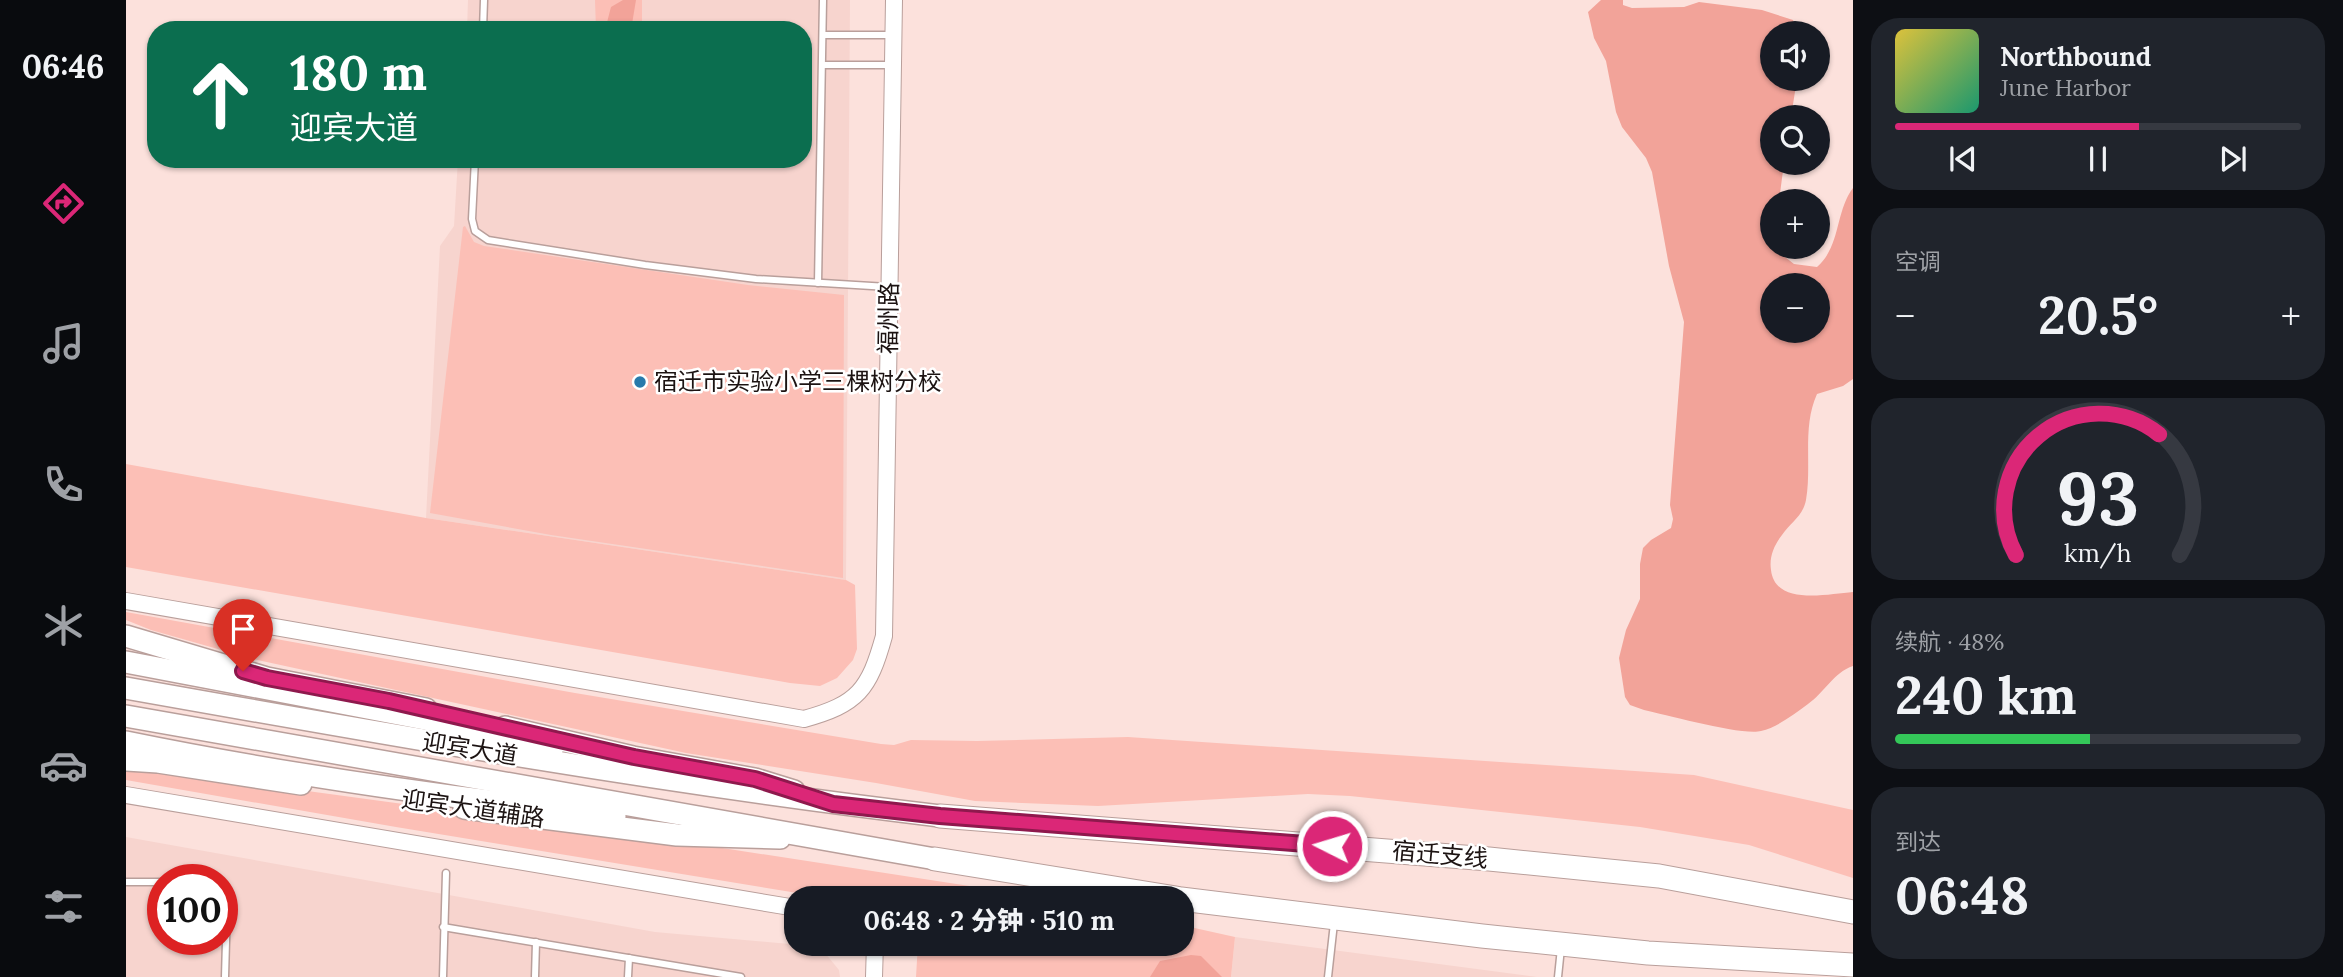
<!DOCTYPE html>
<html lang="zh">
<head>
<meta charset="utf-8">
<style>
	:root { --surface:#171b24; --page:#20242c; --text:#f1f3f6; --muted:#9ea1a6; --line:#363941; --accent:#db2777 }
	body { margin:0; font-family:Lora,"Noto Sans SC",serif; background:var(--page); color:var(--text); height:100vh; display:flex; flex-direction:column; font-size:26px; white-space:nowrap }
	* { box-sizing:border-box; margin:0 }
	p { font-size:23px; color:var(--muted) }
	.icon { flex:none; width:38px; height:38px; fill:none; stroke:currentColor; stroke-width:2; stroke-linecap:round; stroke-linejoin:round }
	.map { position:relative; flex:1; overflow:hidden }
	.sheet { display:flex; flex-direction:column; gap:18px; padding:18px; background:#0d0f14; width:490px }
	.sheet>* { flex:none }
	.top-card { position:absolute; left:21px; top:21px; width:665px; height:147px; border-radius:28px; box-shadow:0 2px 5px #0004; background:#0b6e4f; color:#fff; overflow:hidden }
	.tools { position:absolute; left:1634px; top:21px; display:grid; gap:14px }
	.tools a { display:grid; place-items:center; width:70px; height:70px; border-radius:50%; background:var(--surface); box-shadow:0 2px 5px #0004; font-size:35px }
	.speed { position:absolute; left:21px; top:864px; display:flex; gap:14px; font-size:35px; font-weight:700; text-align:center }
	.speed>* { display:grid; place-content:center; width:91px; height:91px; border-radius:50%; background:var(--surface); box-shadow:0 2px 5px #0004; line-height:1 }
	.speed .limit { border:10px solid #d22; background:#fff; color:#111 }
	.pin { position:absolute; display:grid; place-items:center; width:60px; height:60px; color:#fff; margin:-72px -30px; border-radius:50% 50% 50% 0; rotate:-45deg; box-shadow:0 0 7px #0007 }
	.pin .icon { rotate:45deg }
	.me { position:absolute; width:77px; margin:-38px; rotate:275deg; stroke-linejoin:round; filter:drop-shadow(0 0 5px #0008) }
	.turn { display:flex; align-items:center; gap:24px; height:147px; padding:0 28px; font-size:32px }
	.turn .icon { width:91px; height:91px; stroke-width:2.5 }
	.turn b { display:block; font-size:49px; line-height:60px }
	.big { font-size:52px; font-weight:800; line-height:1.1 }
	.sheet .tile { flex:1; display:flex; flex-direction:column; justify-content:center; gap:10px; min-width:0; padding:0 24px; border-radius:28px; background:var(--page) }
	.sheet .dial { align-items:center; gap:0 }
	.dial svg { height:182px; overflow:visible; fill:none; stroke:var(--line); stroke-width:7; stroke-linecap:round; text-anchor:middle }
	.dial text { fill:var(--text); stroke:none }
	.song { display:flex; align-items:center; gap:21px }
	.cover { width:84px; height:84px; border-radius:10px; background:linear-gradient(135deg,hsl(50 70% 55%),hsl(160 70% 35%)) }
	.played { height:7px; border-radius:4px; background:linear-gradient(90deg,var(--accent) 60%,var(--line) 60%) }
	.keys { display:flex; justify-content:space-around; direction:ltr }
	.heat { display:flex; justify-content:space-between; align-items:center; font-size:38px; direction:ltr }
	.charge { height:10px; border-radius:5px; background:linear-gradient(90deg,#34c759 48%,var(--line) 0) }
	.trip { position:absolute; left:658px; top:886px; width:410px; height:70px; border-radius:28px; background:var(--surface); box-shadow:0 2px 5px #0004; font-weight:800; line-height:70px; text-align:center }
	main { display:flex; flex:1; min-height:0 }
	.tab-bar { display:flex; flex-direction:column; width:126px; justify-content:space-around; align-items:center; background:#090b0e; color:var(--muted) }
	.tab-bar .icon { width:49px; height:49px }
	.tab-bar .on { color:var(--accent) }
	.tab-bar b { font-size:32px; color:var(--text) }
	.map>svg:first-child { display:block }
	.built { fill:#f7d4ce; fill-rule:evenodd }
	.green { fill:#fcbfb6 }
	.water { fill:#f2a399; fill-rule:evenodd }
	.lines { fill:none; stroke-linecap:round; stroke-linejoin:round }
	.service-casing { stroke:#b99f9b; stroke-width:9 }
	.tertiary-casing { stroke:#b99f9b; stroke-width:18 }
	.primary-casing { stroke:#b99f9b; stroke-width:24 }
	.trunk-casing { stroke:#b99f9b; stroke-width:24 }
	.motorway-casing { stroke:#b99f9b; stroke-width:25 }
	.service { stroke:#fff; stroke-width:6 }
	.tertiary { stroke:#fff; stroke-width:16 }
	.primary { stroke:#fff; stroke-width:21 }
	.trunk { stroke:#fff; stroke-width:21 }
	.motorway { stroke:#fff; stroke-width:23 }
	.route-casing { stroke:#8e194d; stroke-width:18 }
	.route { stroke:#db2777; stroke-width:12 }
	.poi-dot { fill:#287aab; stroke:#fff; stroke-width:2.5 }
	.labels { text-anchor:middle; stroke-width:5; stroke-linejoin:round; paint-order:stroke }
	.street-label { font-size:24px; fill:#1c1312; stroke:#fff }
	.poi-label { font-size:24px; fill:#1c1312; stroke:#fff; text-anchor:start }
</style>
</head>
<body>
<main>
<nav class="tab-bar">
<b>06:46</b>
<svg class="icon on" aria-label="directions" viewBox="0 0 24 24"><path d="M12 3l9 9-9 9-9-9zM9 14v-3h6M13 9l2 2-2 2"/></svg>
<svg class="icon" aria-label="music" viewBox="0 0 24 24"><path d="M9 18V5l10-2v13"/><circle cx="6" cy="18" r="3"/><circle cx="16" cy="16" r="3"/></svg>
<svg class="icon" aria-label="phone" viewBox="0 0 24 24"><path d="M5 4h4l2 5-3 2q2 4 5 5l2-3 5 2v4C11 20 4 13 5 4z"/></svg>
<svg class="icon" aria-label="climate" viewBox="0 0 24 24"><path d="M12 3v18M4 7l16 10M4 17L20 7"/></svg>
<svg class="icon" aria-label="car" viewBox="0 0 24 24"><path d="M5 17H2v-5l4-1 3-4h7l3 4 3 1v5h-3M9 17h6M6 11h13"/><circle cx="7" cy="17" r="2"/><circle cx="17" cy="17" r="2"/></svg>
<svg class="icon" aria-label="filters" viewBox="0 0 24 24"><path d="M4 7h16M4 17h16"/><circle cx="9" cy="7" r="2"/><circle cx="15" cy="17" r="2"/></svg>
</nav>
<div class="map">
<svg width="1727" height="977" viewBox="0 0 1727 977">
	<rect width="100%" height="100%" fill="#fce1dc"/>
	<!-- built -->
	<g class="built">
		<polygon points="342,0 724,0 720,580 300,518 314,246 328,226 332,159 677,159 677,30 341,30"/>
		<path d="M0,837L529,932L674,945L699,953L713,970L714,977H0ZM37,880H96V940H37Z"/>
		<polygon points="1109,937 1411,977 1105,977"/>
	</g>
	<!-- green -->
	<g class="green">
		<polygon points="469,0 516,0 516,30 470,30"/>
		<polygon points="339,226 348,242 358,246 622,285 718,295 717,578 425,535 304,513 337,227"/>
		<polygon points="0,464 300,518 720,580 729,585 731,649 727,660 711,678 694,686 664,683 0,567"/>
		<polygon points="0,612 449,693 755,744 768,745 785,740 851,741 1002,737 1568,775 1727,810 1727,878 1623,845 1514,827 1224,796 1182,794 972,806 849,801 750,783 560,753 127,659 25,630 0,620"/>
		<polygon points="26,770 564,843 921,898 702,898 270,827 0,780 0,771"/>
		<polygon points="1055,925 1109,937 1105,977 790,977 792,943 1055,943"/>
	</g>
	<!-- water -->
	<g class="water">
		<polygon points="497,0 510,0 505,30 479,30 485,7"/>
		<path d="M1475,0H1497V5L1506,8L1558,7L1573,2L1636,10L1667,20L1673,33H1647V79H1671L1665,117H1647V163H1658L1653,201H1647V247H1657L1659,257L1668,264L1691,267C1715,246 1709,212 1727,188V379L1717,386L1691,394C1676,427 1686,465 1680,500C1677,516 1665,522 1656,535C1648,545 1643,557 1645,570C1649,606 1701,594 1727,592V666C1708,672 1698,693 1682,704C1668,714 1652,727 1635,731C1617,736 1541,715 1518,710L1504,705L1499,697L1493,658L1500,630L1514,599V564L1517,548L1525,540L1545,528L1547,519L1544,505L1558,322L1543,266L1526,172L1520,158L1496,127L1490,112L1480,61L1468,38L1462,12ZM1647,285H1692V331H1647Z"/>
		<polygon points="1065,955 1075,956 1096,977 1024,977 1034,961"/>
	</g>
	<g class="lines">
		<!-- service casing -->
		<g class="service-casing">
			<g id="service">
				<polyline points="357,30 358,0"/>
				<polyline points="697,35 766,35"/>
				<polyline points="697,65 765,65"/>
				<polyline points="349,159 346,219 349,231 362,240 519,265 630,279 762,287"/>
				<polyline points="692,283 697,0"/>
				<polyline points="0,882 37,882"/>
				<polyline points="96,898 101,906 99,977"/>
				<polyline points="317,927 615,977"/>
				<polyline points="317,977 320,873"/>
				<polyline points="409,977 410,942"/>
				<polyline points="502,977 503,958"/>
				<polyline points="1202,977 1208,923"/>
				<polyline points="1432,977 1435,948"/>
			</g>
		</g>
		<!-- tertiary casing -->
		<g class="tertiary-casing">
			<g id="tertiary">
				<path d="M0,601L678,719C732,704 743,690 758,636L768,0"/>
				<polyline points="0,795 670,908"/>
				<polyline points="748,977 749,943"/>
			</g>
		</g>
		<!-- primary casing -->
		<g class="primary-casing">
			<g id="primary">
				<polyline points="0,636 141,678 300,709"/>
				<polyline points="379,727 507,757 629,779 668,791"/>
				<polyline points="0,760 32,762 175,784"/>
				<polyline points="338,808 551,835 654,838"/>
			</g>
		</g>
		<!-- trunk casing -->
		<g class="trunk-casing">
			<g id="trunk">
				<polyline points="0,662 346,728 426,750"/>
				<path d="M0,688C270,736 541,784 814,816"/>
				<polyline points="0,716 809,859"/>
				<path d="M0,742C161,775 325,798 489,816"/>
			</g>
		</g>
		<!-- motorway casing -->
		<g class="motorway-casing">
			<g id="motorway">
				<polyline points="814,816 1363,859 1533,876 1727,912"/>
				<polyline points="809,859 1050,898"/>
				<polyline points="1055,899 1356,936 1522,953 1727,965"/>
			</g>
		</g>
		<!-- service -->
		<use href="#service" class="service"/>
		<!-- tertiary -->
		<use href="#tertiary" class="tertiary"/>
		<!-- primary -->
		<use href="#primary" class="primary"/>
		<!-- trunk -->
		<use href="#trunk" class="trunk"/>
		<!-- motorway -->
		<use href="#motorway" class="motorway"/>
	</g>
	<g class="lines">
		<!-- route casing -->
		<g class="route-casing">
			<polyline id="route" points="117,671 141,678 263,701 508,757 629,779 707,804 814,816 1206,846"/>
		</g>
		<!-- route -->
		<use href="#route" class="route"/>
	</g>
	<!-- markers -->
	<circle class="poi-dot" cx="514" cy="382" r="7"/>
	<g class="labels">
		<!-- street labels -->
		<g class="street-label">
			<text transform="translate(763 318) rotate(-89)" y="8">福州路</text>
			<text transform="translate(344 749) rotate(9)" y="8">迎宾大道</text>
			<text transform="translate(347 809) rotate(8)" y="8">迎宾大道辅路</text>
			<text transform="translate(1314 855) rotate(5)" y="8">宿迁支线</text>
		</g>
		<!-- poi labels -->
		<g class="poi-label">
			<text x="528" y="390">宿迁市实验小学三棵树分校</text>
		</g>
	</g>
</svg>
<div class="tools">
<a><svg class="icon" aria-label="sound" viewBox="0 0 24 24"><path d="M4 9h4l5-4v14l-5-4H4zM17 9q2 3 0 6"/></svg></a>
<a><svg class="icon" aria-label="search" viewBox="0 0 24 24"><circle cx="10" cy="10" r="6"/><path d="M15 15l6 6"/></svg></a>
<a>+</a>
<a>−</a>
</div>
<div class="speed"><div class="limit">100</div></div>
<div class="pin" style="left:117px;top:671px;background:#d93025"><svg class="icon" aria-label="arrive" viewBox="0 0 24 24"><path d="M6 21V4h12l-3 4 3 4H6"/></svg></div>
<svg class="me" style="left:1206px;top:846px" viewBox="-20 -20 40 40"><circle r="17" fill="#db2777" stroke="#fff" stroke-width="3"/><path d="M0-11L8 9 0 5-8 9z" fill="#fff"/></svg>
<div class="trip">06:48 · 2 分钟 · 510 m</div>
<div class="top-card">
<div class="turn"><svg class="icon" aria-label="ahead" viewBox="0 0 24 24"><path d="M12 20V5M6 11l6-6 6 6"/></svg><div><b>180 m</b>迎宾大道</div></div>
</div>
</div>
<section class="sheet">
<div class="tile">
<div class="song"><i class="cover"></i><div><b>Northbound</b><p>June Harbor</p></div></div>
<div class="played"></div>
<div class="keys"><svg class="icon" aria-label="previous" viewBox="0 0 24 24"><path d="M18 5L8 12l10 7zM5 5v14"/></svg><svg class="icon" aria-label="pause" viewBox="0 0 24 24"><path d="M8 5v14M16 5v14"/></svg><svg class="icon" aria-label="next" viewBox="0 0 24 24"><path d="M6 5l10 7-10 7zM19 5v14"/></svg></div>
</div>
<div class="tile"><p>空调</p>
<div class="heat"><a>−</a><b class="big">20.5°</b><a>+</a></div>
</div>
<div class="tile dial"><svg viewBox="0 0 100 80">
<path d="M14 69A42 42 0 1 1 86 69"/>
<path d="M14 69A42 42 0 0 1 77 16" stroke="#db2777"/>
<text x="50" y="56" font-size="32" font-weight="700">93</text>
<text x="50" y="72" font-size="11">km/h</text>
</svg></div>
<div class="tile"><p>续航 · 48%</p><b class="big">240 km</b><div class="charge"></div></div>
<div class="tile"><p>到达</p><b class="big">06:48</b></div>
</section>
</main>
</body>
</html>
